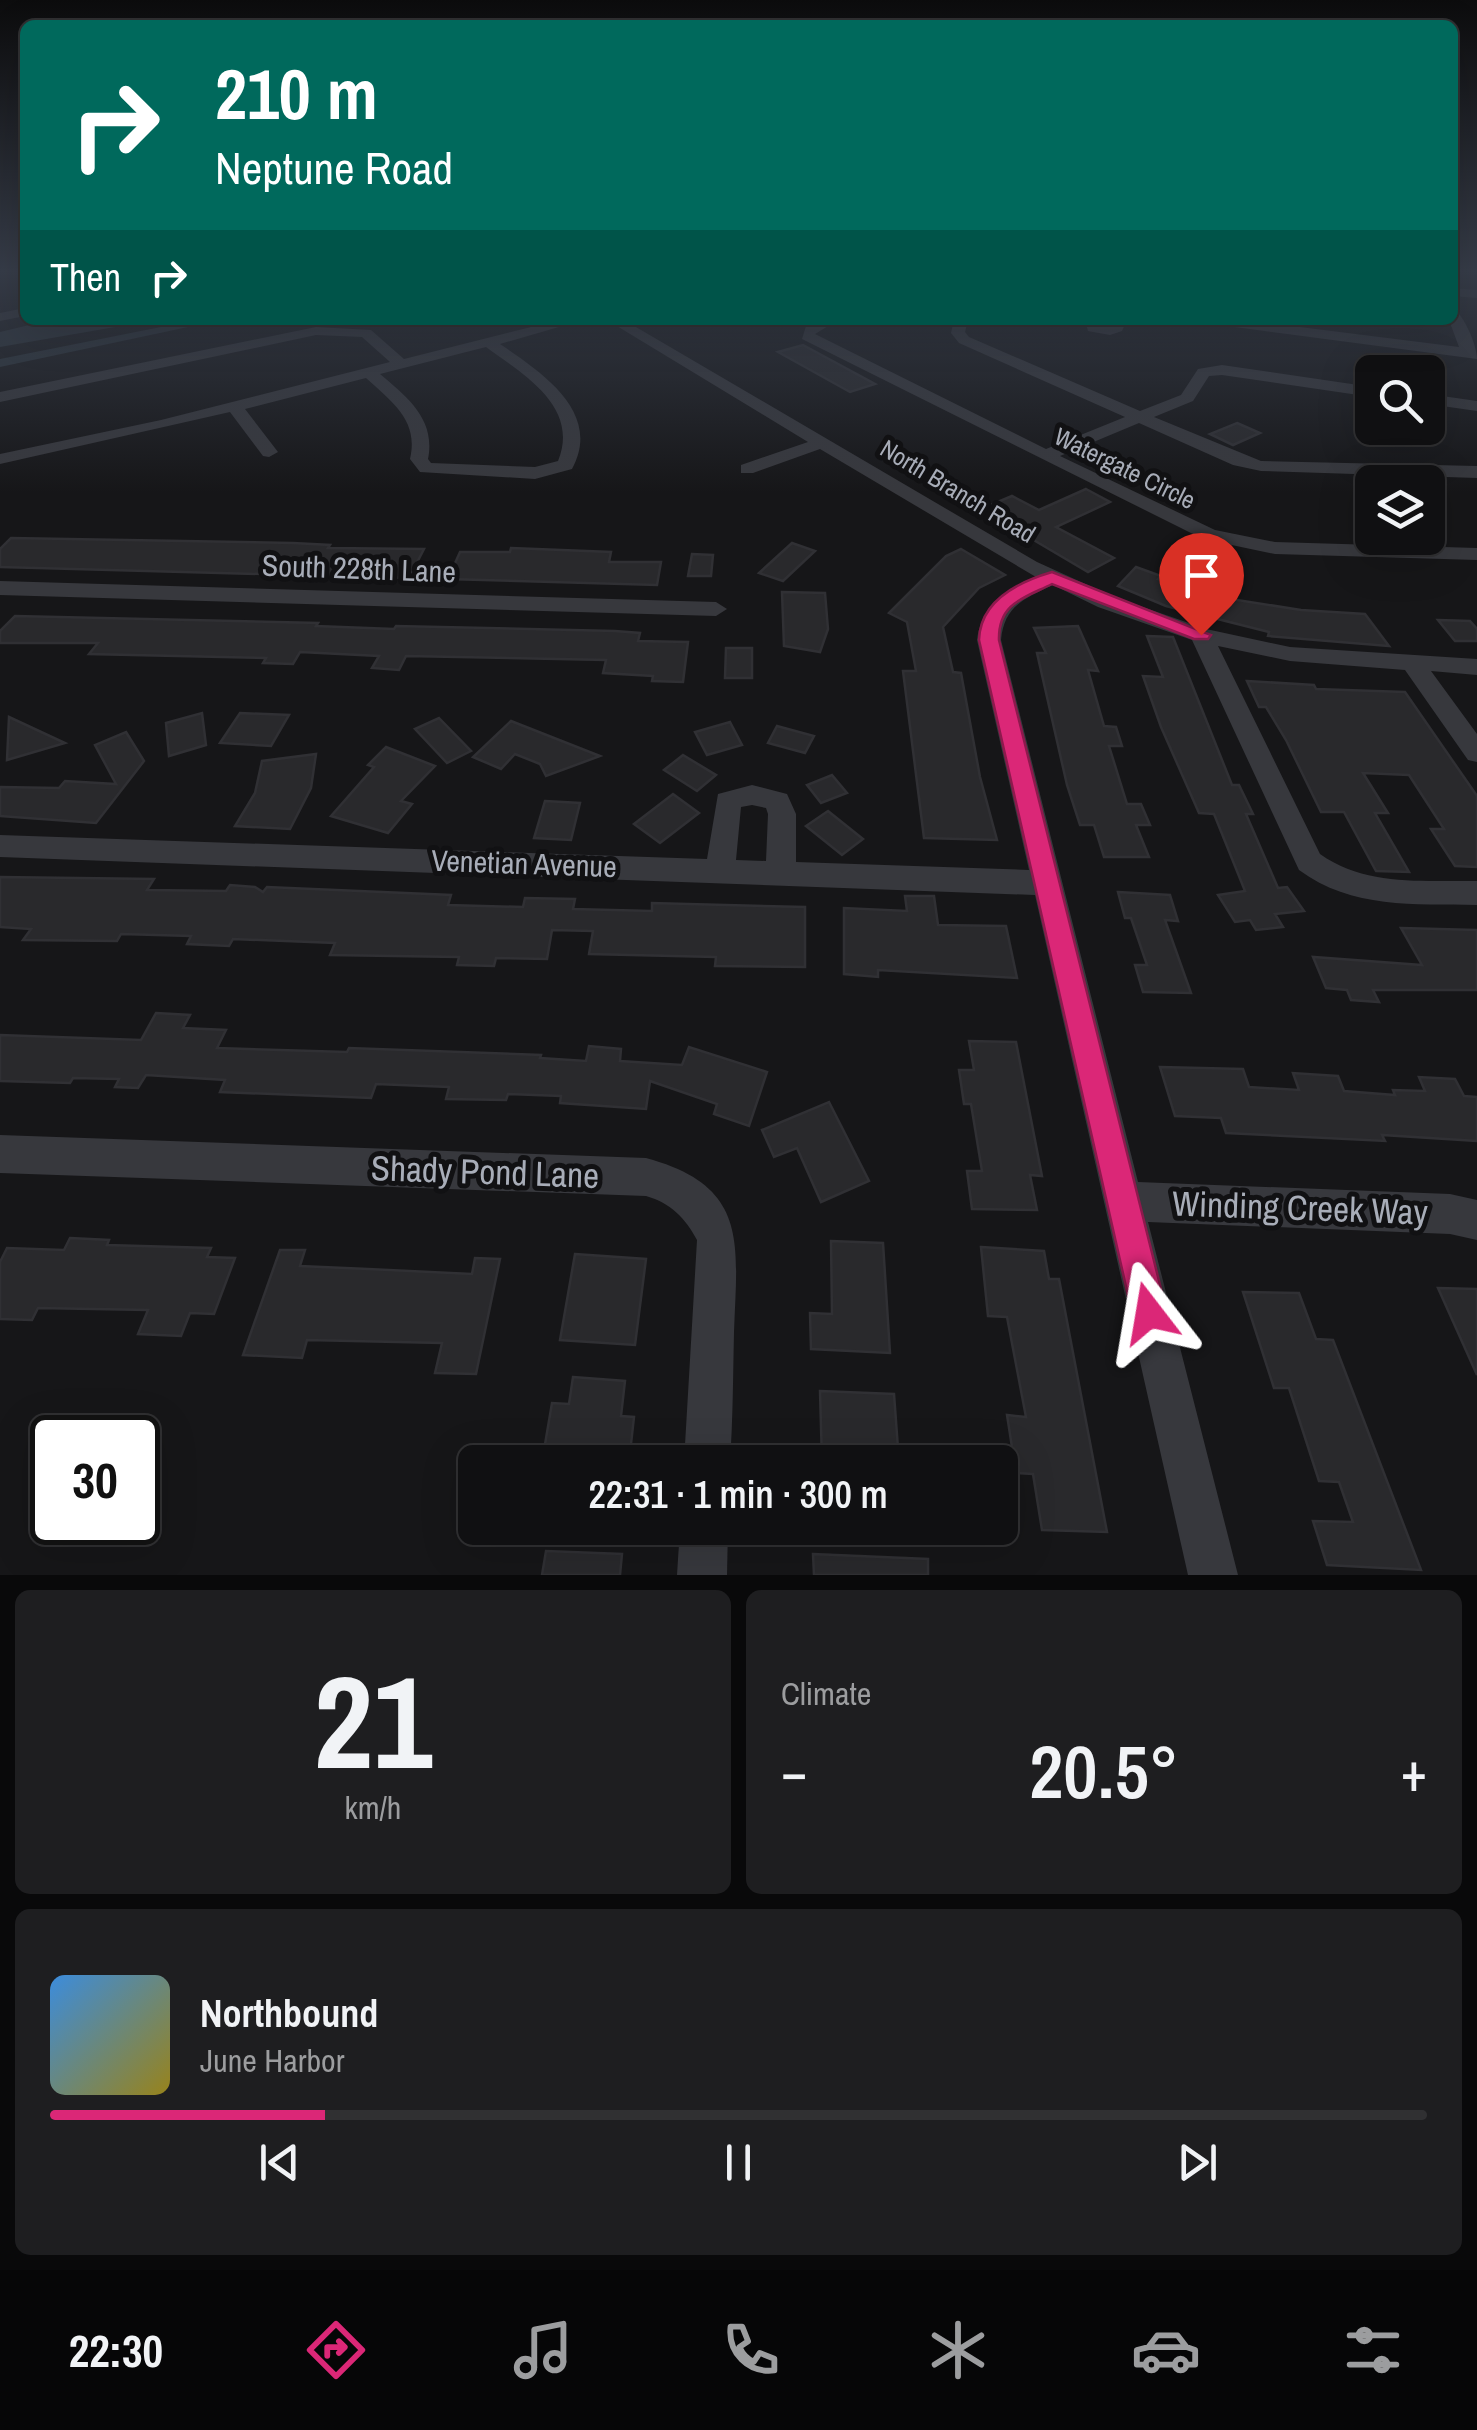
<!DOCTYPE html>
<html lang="en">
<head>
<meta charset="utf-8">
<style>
	:root { --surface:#101012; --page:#1e1e20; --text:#f1f3f6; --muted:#9c9d9f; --line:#303032; --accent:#db2777 }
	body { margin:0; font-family:"Archivo Narrow",sans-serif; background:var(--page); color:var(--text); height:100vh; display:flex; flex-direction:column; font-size:38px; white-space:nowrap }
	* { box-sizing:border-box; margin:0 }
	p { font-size:32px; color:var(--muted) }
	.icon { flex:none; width:55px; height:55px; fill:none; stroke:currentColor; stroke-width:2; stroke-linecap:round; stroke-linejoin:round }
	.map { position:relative; height:1575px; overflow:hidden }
	.side { display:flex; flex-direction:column; gap:15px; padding:15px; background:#09090a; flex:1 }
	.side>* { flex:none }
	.guide { position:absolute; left:20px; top:20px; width:1438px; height:305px; border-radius:15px; box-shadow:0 10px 40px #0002,0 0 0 2px var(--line); background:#00695c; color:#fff; overflow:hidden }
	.buttons { position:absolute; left:1355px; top:355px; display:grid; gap:20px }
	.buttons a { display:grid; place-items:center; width:90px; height:90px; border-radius:15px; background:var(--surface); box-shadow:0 10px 40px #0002,0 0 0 2px var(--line); font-size:50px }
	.speed { position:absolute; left:30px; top:1415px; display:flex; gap:20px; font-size:50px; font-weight:700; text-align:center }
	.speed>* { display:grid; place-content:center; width:130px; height:130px; border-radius:50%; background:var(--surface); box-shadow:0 10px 40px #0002,0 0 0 2px var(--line); line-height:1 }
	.speed .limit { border:5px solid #111; border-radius:15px; background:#fff; color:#111 }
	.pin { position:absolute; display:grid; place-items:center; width:85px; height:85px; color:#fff; margin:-102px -42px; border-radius:50% 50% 50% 0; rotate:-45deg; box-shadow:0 0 10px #0007 }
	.pin .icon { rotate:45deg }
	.me { position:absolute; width:110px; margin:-55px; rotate:346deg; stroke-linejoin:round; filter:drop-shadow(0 0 8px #0008) }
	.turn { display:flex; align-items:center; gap:35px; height:210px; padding:0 30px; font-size:45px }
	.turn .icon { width:130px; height:130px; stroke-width:2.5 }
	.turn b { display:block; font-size:70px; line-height:85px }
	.then { display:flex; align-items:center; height:95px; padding:0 30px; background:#0003; gap:20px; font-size:38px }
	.big { font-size:75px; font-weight:600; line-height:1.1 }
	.side .widget { flex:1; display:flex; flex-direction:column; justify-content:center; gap:15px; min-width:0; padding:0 35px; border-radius:15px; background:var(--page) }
	.side .dial { align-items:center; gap:0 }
	.dial b { font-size:130px; line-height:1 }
	.song { display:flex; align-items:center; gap:30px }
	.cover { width:120px; height:120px; border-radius:15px; background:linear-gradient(135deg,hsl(210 70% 55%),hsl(50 70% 35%)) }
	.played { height:10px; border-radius:5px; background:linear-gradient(90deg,var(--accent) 20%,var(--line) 20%) }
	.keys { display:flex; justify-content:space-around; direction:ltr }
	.heat { display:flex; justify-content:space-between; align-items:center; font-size:55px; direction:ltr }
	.side .tiles { flex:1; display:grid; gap:15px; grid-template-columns:1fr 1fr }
	.widget:last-child { grid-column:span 2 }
	.trip { position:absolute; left:458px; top:1445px; width:560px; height:100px; border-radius:15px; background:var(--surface); box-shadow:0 10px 40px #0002,0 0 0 2px var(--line); font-weight:600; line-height:100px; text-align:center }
	.tabs { display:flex; height:160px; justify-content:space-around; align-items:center; background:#060607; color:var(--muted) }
	.tabs .icon { width:70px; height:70px }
	.tabs .selected { color:var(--accent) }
	.tabs b { font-size:45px; color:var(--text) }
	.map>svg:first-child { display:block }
	.water { fill:#2c353c }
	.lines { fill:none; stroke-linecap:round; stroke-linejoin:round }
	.canal { fill:#2c353c; fill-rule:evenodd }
	.building { fill:#29292c; stroke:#303034; stroke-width:2.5 }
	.minor { fill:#37383d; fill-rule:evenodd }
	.route { fill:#db2777; stroke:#8e194d; stroke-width:2.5 }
	.labels { text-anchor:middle; stroke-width:10; stroke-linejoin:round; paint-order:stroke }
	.far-street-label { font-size:25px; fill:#a8adb8; stroke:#111113 }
	.street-label { font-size:30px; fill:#a8adb8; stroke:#111113 }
	.near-street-label { font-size:35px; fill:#a8adb8; stroke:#111113 }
</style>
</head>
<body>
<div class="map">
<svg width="1477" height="1575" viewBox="0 0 1477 1575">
	<rect width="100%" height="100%" fill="#161618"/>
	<!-- water -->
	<polygon class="water" points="50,320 130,320 121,326 0,347 0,332"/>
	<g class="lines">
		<!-- canal -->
		<polygon class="canal" points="196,320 221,320 0,367 0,359"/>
	</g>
	<!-- building -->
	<g class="building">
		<polygon points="803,345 875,384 850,392 778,352"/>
		<polygon points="1237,423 1260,433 1233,445 1210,434"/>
		<polygon points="1086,489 1110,502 1056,527 1114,558 1088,572 981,509 1012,496 1039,510"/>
		<polygon points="11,538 293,543 330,545 328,548 424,549 409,578 0,567 0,549"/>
		<polygon points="792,543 815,551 783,581 759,573"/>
		<polygon points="511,548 611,552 609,562 661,562 657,585 448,579 460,552 510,552"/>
		<polygon points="961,549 1005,575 979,588 943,627 953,672 961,673 980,777 997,840 924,838 903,671 916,671 907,622 889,613 946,556"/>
		<polygon points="692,554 713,555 711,576 688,576"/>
		<polygon points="1136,567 1161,576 1158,579 1200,590 1199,594 1301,610 1365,614 1389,646 1268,636 1269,632 1166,606 1118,586"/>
		<polygon points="782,592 825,593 828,629 820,652 784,646"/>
		<polygon points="15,616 318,623 316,626 394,629 396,626 615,631 640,633 638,641 688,642 683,682 652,681 653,676 603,673 606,660 406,656 399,670 372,668 379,656 300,652 293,664 263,663 266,658 89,654 98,643 0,643 0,631"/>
		<polygon points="1438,620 1470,621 1477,629 1477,641 1455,641"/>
		<polygon points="1078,626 1098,671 1088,670 1104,726 1116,727 1122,746 1109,746 1127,804 1141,804 1150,825 1136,825 1149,857 1104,857 1094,825 1080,825 1067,785 1037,653 1046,653 1034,628"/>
		<polygon points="1147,636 1173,637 1232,785 1239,785 1253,814 1246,814 1278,888 1287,887 1304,911 1275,914 1283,927 1256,930 1250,920 1235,922 1218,895 1245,891 1214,814 1199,813 1161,727 1143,676 1163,677"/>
		<polygon points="726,648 752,648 752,678 725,678"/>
		<polygon points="1247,681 1314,685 1316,689 1405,692 1477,796 1477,867 1455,866 1431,829 1444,829 1409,775 1363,773 1388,813 1375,813 1409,872 1376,871 1344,812 1321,812 1286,740 1266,707 1259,707"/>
		<polygon points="202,713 206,745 169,756 166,723"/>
		<polygon points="240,713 289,715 271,746 220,743"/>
		<polygon points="9,717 65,743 7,760"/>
		<polygon points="439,718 471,751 447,763 415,729"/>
		<polygon points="511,721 600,756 546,776 540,764 515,754 501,769 473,757"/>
		<polygon points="730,722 742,745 707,755 695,732"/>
		<polygon points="777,726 814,736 805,753 768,743"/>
		<polygon points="126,732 144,761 96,823 0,816 0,787 59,788 65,781 116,784 95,745"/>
		<polygon points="386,747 435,766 401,801 412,804 388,833 331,816 374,767 368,765"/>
		<polygon points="316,754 311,788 290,829 235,826 255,793 262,761"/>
		<polygon points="683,755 716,775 697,791 664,770"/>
		<polygon points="832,775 847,793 821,803 807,785"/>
		<polygon points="673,794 699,813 660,843 634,824"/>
		<polygon points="545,801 580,803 571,840 534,838"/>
		<polygon points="828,811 863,839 842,855 806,826"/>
		<polygon points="0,877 154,879 147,890 226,891 230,885 255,887 263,892 267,887 451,895 448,905 523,907 525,898 575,899 573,909 652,911 652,903 805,907 805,967 715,966 716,957 589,954 593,931 552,930 547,959 496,958 494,966 457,965 459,957 330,955 335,943 233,939 229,946 187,944 191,936 121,934 117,941 23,940 31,929 0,927"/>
		<polygon points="1118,892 1170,895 1178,921 1165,920 1191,993 1143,992 1135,965 1147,965 1131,918 1125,918"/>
		<polygon points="905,896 934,896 938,925 1006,926 1017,978 878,970 878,977 844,974 844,908 907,911"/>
		<polygon points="1401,928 1477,930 1477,990 1373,990 1379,1002 1351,1000 1347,990 1326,988 1313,957 1422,965"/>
		<polygon points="156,1013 190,1015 183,1028 226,1030 217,1048 347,1052 349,1048 541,1055 540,1058 586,1061 589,1046 621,1049 620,1061 682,1065 689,1047 767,1072 749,1126 714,1114 717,1104 650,1081 646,1109 560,1103 561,1096 508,1094 506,1100 446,1099 449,1087 376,1084 371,1098 220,1092 225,1080 146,1075 138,1088 115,1087 119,1079 73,1078 70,1083 0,1081 0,1035 141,1040"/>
		<polygon points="969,1041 1016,1042 1042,1176 1030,1175 1037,1210 972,1209 967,1171 982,1171 971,1104 964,1104 959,1070 974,1070"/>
		<polygon points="1160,1067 1243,1069 1249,1087 1299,1090 1293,1073 1338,1076 1344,1091 1395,1095 1393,1090 1425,1091 1419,1077 1455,1079 1464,1096 1477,1097 1477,1141 1382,1135 1385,1141 1226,1133 1221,1118 1175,1116"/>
		<polygon points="829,1102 869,1181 821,1202 797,1148 774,1157 762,1130"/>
		<polygon points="70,1238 109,1240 107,1245 211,1248 207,1257 235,1258 214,1314 190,1313 181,1336 138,1334 148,1310 38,1308 32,1320 0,1319 0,1262 7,1248 64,1250"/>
		<polygon points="831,1241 883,1243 890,1353 811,1349 810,1313 832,1314"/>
		<polygon points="981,1247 1044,1251 1049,1279 1059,1279 1107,1532 1042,1530 1033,1474 1016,1473 1007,1415 1026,1417 1007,1317 988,1316"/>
		<polygon points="280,1250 305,1250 300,1266 368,1269 472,1274 475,1258 500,1259 476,1374 435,1373 442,1343 307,1340 302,1358 243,1355"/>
		<polygon points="575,1254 646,1259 635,1345 560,1340"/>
		<polygon points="1438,1288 1477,1289 1477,1375"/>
		<polygon points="1243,1292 1299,1293 1316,1339 1333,1340 1421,1570 1327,1565 1313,1521 1353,1522 1339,1482 1319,1481 1289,1388 1274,1388"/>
		<polygon points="573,1377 625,1381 621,1416 634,1417 629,1462 542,1462 552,1403 569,1404"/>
		<polygon points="820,1391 894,1394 899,1462 822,1462"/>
		<polygon points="546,1551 622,1554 620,1575 542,1575"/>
		<polygon points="813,1554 928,1559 928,1575 814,1575"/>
	</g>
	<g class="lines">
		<!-- minor -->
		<g class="minor">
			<polygon points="1452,288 1477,290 1477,298 1452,296"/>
			<path d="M1452,307C1464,315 1477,345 1477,359L1212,324L1205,320H1245L1459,347L1449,320H1452Z"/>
			<polygon points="25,308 25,316 0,321 0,313"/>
			<path d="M559,320H583L500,344C541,372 603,412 572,469L535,479L420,472L410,459C419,420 392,402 366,378L245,409L278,452L269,457L263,456L230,412L0,464V454L161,420L390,362L362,337L316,335L0,402V392L316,327L371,330L404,359ZM486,347C524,375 580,407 558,461L535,467L431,463L428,459C436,419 407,397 380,374Z"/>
			<path d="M607,320H624L1037,562L1114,597L1206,629L1290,647L1477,659V675L1431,671L1477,734V762L1468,760L1405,670L1290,661L1218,646L1320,854C1367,887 1423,880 1477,881V905C1414,904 1352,909 1299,870L1192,640L1098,607L1053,585C1025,598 1004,606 1001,640L1138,1182L1450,1194L1477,1200V1240L1450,1234L1148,1222L1238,1575H1188L1035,895L0,857V835L707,859L718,794L752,785L787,794L796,814V862L1029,870L977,640C982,604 1005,591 1036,577L820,449L753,473H741V465L808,442ZM752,805L766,808L768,814L766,861L736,860L741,807Z"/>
			<polygon points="819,320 838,320 815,334 1046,449 1125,417 959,343 951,333 954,320 968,320 965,332 969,337 1140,411 1181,395 1198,369 1222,365 1372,387 1372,397 1222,375 1209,376 1193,401 1154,417 1261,461 1477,466 1477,478 1261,471 1233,465 1139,423 1060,456 1215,530 1275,542 1477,548 1477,560 1275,554 1203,539 802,339 806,326"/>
			<polygon points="1085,320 1099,320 1100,325 1109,326 1113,320 1127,320 1122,331 1110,335 1088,331"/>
			<polygon points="1428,394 1477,401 1477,411 1428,404"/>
			<polygon points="0,581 716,602 727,609 716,616 0,595"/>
			<path d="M0,1135L646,1158C750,1186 737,1244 734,1332C733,1376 733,1419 730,1462H684L697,1240C685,1218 671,1203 646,1196L0,1173Z"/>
			<polygon points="680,1528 728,1528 727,1575 677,1575"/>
		</g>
	</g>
	<!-- sky -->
	<linearGradient id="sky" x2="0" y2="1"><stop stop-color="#0c0c0d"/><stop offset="0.55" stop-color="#363c48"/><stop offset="1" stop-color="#363c48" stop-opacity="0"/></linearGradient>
	<rect width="1477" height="493" fill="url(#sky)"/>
	<!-- route -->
	<path class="route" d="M1052,572L1211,635L1208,639H1194L1052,584C1024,598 998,603 999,640L1167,1313L1162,1325L1149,1331L1137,1325L1132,1313L979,640C980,601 1018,582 1052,572Z"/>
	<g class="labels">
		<!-- far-street labels -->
		<g class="far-street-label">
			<text transform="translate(1125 468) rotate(26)" y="9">Watergate Circle</text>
			<text transform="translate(958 491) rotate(31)" y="9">North Branch Road</text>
		</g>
		<!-- street labels -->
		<g class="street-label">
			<text transform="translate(359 569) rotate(2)" y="10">South 228th Lane</text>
			<text transform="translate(524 864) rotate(2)" y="10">Venetian Avenue</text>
		</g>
		<!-- near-street labels -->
		<g class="near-street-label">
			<text transform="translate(485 1172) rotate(2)" y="12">Shady Pond Lane</text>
			<text transform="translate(1300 1208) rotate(2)" y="12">Winding Creek Way</text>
		</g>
	</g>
</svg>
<div class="buttons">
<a><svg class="icon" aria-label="search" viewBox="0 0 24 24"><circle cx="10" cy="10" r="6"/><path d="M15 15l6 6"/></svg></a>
<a><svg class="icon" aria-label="layers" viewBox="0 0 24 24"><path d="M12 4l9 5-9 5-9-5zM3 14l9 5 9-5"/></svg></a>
</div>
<div class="speed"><div class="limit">30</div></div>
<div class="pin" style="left:1201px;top:635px;background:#d93025"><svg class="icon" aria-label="arrive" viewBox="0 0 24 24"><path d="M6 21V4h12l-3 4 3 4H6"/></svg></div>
<svg class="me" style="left:1149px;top:1313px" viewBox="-20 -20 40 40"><path d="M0-17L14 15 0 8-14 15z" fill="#db2777" stroke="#fff" stroke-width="4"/></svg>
<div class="trip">22:31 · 1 min · 300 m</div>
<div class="guide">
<div class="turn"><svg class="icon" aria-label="right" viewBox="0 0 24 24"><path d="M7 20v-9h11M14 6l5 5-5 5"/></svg><div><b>210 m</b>Neptune Road</div></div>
<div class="then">Then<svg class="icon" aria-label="right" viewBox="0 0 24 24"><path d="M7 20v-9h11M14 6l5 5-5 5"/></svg></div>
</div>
</div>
<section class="side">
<div class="tiles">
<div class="widget dial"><b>21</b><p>km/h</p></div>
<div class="widget"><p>Climate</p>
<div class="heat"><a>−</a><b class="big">20.5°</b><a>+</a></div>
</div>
<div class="widget">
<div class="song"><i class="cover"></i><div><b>Northbound</b><p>June Harbor</p></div></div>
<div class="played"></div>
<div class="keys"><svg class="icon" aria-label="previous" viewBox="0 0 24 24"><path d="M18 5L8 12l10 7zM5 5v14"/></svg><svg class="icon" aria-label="pause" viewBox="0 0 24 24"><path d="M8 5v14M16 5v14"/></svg><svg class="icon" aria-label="next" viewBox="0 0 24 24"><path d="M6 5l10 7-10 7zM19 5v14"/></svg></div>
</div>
</div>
</section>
<nav class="tabs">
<b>22:30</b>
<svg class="icon selected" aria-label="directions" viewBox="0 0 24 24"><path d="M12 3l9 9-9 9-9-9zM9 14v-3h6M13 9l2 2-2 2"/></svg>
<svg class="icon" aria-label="music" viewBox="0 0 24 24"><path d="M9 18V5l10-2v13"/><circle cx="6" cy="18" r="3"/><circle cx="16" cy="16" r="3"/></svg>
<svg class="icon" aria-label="phone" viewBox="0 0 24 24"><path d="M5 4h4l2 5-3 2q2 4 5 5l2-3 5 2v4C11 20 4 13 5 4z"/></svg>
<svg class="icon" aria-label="climate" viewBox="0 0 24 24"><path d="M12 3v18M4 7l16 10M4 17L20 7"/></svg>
<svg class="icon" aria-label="car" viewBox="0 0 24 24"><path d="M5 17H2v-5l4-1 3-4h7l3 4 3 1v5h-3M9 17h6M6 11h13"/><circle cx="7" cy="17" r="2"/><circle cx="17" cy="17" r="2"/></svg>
<svg class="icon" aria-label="filters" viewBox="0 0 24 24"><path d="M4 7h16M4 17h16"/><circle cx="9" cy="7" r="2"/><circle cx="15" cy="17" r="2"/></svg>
</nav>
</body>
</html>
